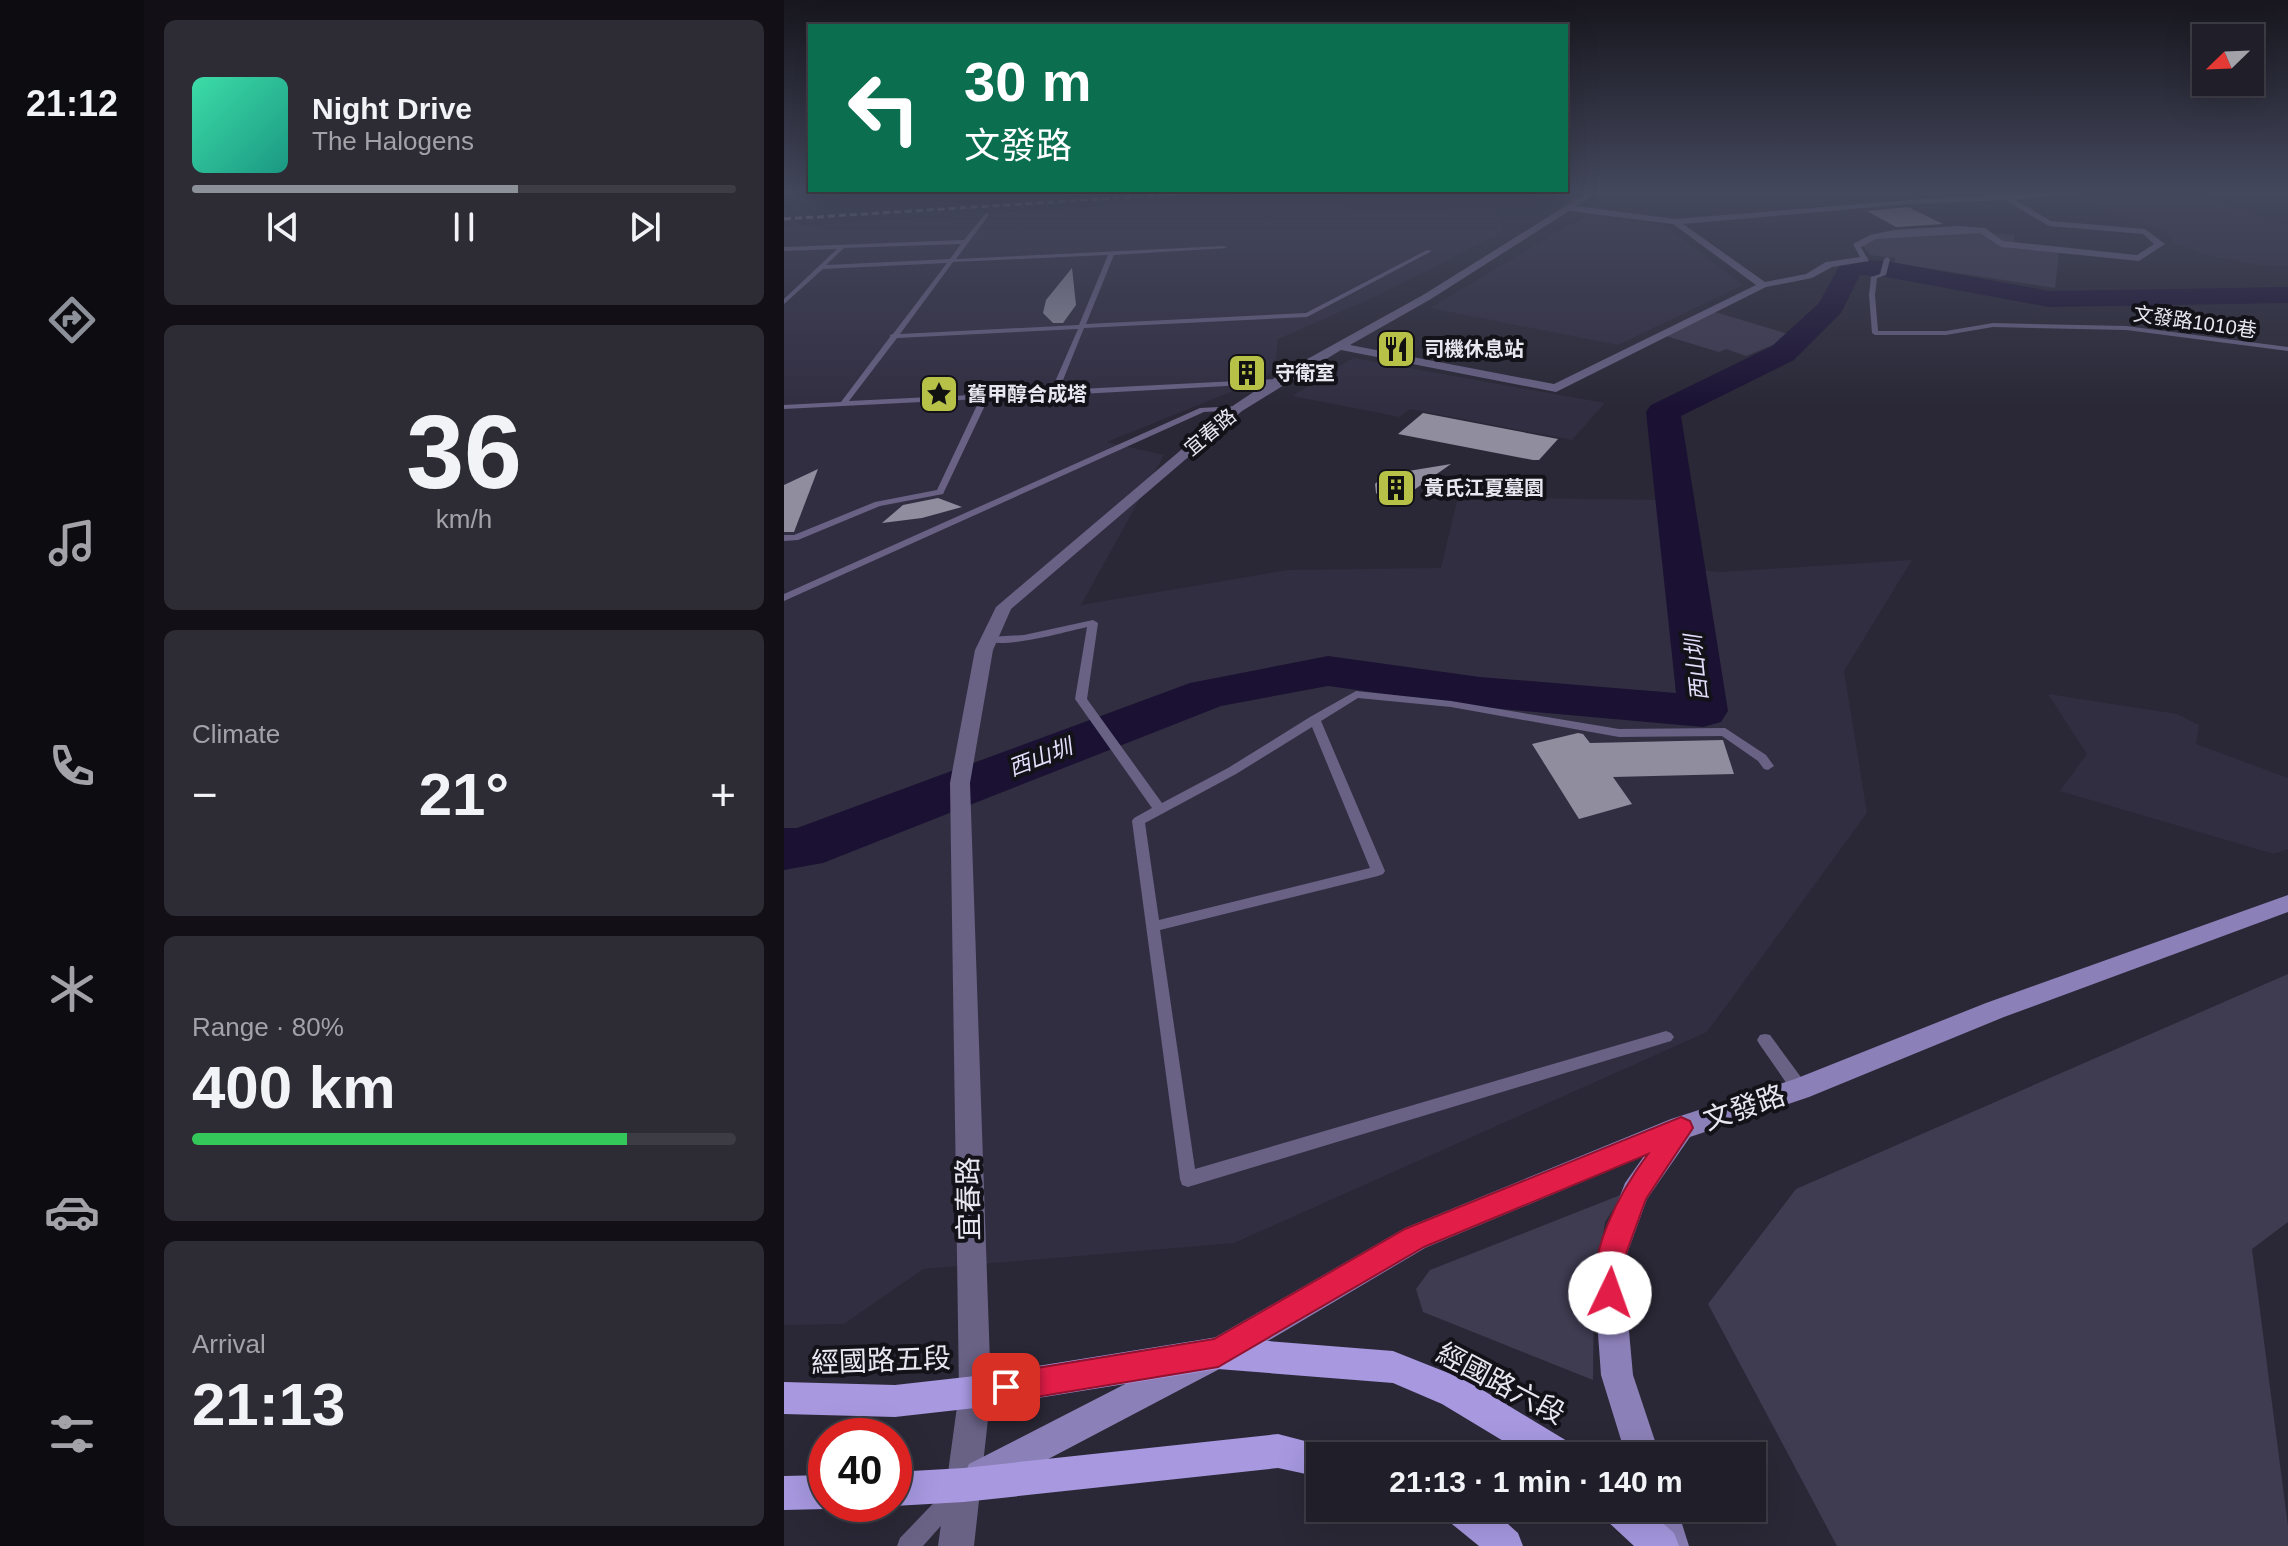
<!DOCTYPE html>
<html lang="en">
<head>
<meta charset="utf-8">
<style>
	:root { --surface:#201e28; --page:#2d2b34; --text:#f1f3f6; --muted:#a2a2a8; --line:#3d3c45; --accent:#8c9099 }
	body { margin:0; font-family:Arial,"Noto Sans TC",sans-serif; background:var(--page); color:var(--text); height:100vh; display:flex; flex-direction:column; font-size:30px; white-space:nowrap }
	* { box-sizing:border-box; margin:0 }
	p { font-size:26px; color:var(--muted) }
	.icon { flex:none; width:44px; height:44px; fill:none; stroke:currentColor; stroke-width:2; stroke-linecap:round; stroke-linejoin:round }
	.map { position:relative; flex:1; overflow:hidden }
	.panel { display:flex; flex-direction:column; gap:20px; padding:20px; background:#121016; width:640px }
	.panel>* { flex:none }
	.guide { position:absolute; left:24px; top:24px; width:760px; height:168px; border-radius:0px; box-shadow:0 8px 32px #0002,0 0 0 2px var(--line); background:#0b6e4f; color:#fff; overflow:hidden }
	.needle { width:52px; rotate:247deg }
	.tools { position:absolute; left:1408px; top:24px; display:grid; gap:16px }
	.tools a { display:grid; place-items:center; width:72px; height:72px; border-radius:0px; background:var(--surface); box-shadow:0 8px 32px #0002,0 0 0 2px var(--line); font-size:40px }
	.speed { position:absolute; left:24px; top:1418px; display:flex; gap:16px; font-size:40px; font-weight:700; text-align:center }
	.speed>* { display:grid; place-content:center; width:104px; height:104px; border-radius:50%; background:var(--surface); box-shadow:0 8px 32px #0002,0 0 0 2px var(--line); line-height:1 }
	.speed .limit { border:12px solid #d22; background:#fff; color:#111 }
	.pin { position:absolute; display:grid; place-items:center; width:68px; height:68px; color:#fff; margin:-34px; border-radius:16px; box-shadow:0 4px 12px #0006 }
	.me { position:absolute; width:88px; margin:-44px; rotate:3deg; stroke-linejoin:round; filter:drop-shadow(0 0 6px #0008) }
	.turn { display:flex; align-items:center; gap:28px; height:168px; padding:0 24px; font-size:36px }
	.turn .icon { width:104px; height:104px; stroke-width:2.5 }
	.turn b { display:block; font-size:56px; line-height:68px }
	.big { font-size:60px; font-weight:700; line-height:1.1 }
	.panel .tile { flex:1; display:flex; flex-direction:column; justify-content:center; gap:12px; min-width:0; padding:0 28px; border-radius:12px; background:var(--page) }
	.panel .dial { align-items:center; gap:0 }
	.dial b { font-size:104px; line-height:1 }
	.song { display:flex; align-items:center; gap:24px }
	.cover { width:96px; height:96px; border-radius:12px; background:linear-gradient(135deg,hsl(160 70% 55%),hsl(170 70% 35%)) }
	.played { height:8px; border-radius:4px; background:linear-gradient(90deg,var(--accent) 60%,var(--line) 60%) }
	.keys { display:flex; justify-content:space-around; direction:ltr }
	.heat { display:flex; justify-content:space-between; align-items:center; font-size:44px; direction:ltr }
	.charge { height:12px; border-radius:6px; background:linear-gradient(90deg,#34c759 80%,var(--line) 0) }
	.trip { position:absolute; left:522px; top:1442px; width:460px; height:80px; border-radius:0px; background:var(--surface); box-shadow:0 8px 32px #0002,0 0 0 2px var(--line); font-weight:700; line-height:80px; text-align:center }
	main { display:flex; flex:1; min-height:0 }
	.menu { display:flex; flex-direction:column; width:144px; justify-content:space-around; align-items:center; background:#0d0c10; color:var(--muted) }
	.menu .icon { width:56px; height:56px }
	.menu .current { color:var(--accent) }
	.menu b { font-size:36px; color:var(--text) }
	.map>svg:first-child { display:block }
	.built { fill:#322e42 }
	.green { fill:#3f3b51 }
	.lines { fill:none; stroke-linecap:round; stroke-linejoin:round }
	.river { fill:#1b1233; fill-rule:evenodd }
	.building { fill:#908d9f }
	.lane { fill:#696285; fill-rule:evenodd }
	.street { fill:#696285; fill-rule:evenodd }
	.secondary { fill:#8c80b8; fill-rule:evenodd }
	.primary { fill:#a798e0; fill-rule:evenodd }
	.rail { stroke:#908e9a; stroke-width:3; stroke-dasharray:7 4; stroke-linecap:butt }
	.route { fill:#e11d48; stroke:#92132f; stroke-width:2 }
	.labels { text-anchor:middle; stroke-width:8; stroke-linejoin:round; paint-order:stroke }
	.far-street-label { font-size:20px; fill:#e8e6f0; stroke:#131218 }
	.far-poi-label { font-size:20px; font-weight:bold; fill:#e8e6f0; stroke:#131218; text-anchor:start }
	.far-water-label { font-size:22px; font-style:italic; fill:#e4dffb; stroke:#131218 }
	.near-street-label { font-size:28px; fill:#e8e6f0; stroke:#131218 }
</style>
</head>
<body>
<main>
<nav class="menu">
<b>21:12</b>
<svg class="icon current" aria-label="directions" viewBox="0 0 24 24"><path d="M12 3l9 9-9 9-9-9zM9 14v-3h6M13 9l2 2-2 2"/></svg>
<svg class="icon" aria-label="music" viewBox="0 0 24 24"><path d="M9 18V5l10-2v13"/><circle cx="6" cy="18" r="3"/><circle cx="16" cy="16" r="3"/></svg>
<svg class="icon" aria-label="phone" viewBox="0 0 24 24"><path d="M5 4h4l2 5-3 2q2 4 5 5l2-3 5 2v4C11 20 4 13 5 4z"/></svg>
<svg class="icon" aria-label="climate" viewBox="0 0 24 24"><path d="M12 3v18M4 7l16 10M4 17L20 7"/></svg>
<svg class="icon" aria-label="car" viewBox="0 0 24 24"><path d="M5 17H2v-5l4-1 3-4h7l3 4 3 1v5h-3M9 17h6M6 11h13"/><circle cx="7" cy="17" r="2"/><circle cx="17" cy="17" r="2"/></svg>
<svg class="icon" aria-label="filters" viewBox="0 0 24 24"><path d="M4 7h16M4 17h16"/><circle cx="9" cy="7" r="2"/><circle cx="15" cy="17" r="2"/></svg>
</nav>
<section class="panel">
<div class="tile">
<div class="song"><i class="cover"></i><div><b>Night Drive</b><p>The Halogens</p></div></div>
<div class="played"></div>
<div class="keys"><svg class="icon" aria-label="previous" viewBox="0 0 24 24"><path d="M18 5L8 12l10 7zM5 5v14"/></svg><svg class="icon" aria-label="pause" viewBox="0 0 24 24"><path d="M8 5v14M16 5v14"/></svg><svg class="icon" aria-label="next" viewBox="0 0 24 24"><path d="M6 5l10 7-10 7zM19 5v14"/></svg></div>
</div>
<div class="tile dial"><b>36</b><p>km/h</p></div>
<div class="tile"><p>Climate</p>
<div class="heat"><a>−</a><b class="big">21°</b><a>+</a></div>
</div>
<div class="tile"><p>Range · 80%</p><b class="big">400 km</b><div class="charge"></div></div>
<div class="tile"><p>Arrival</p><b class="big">21:13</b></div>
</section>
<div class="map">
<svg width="1504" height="1546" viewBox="0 0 1504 1546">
	<rect width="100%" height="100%" fill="#2a2836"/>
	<!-- built -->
	<g class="built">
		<polygon points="525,192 562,192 561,209 710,208 719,232 588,298 494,339 491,367 481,378 323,442 380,455 297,605 504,570 657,568 674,497 884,500 889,568 936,572 1128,560 1060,671 1083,813 923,1032 450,1243 139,1269 60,1324 0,1325 0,227"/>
		<polygon points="1331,192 1409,192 1504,227 1504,266 1477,265 1432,257 1390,243 1382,233 1286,196"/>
		<polygon points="804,214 882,227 959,285 834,345 646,308"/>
		<polygon points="569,358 821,403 788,440 626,409 616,417 508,396"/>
		<polygon points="1264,694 1393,714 1415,725 1412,744 1504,778 1504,849 1490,854 1276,791 1303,754"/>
	</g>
	<!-- green -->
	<g class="green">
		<polygon points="1169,231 1230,235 1230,247 1275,252 1271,288 1110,263 1111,258 1086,255 1078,245 1096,237"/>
		<polygon points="931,312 1011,336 962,356 942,349 935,352 882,336"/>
		<polygon points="1504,974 1504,1222 1468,1249 1504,1526 1504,1546 1053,1546 924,1304 1012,1189"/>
		<polygon points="839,1194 821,1222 810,1292 809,1380 639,1312 632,1289 646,1270"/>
	</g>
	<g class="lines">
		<!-- river -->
		<polygon class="river" points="1067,259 1102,261 1265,291 1504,287 1504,303 1265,307 1102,277 1076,275 1057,313 1010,360 897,416 944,711 937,722 919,727 696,707 544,686 437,706 39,863 0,870 0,828 13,828 406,683 544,656 696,677 892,693 862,412 867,405 988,346 1035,303 1058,261"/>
	</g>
	<!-- building -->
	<g class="building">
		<polygon points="1124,207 1159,224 1112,227 1083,211"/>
		<polygon points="288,268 292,305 279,323 269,323 259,313 262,300"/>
		<polygon points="639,413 774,439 755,460 749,460 614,434"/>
		<polygon points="667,464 617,499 598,500 592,493 591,484 600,475"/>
		<polygon points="34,469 10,532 0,532 0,485"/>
		<polygon points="154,498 178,507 138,518 98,523 119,505"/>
		<polygon points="794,733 799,734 806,743 939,740 950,774 829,777 848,804 795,819 748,744"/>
	</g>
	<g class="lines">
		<!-- lane -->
		<g class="lane">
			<path d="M202,213L205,215L172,259L440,246L443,248L330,255L302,324L522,313L643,250L648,251L523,317L300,328L275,390L495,379L499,381L495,383L204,399L159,494L96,506L14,540L0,541V535H10L91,502L153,490L196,399L0,409V405L57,402L106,337V335L109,334L163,263L39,269L0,304V299L53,249L0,251V247L180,240ZM177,244L166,259L42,265L60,248ZM324,255L295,325L116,334L169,262ZM294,329L267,391L65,401L113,338Z"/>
			<polygon points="1103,257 1106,259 1102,275 1093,278 1091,295 1094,331 1162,331 1209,323 1342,326 1504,347 1504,351 1342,330 1209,327 1162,335 1091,335 1088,333 1085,295 1087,277 1096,274 1100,259"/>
			<polygon points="454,406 457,406 457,410 420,412 0,601 0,594 416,408"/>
			<path d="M309,620L314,623L303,699L378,803L444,768L526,717L572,691L667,701L835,729L941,728L982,755L990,766L984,770L980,769L974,761L938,736L835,737L667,707L574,698L537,721L601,871L599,874L594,876L376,930L411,1169L882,1031L887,1033L890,1037L887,1041L404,1187L398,1185L396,1179L348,821L350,818L368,808L291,699L303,627C281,632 218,650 200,640L205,637L240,635ZM528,727L586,868L375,920L361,823L452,774Z"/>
			<polygon points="981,1034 986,1035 1022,1084 1024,1089 1022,1094 1016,1096 1010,1094 976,1045 973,1040 976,1035"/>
			<polygon points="171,1485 178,1488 181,1495 178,1502 139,1546 113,1546 116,1538 164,1488"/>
		</g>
		<!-- street -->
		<path class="street" d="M804,192H813L792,206L891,219L1125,200L1294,192L1231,200L1267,221L1361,229L1381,244L1355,261L1217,247L1196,233L1092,239L1077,247L1085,261L1048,267L1028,278L982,287L772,392L557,350L458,411L227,609L209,650L186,783L207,1392L190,1546H154L175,1392L166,783L191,650L212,607L450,405L498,373L639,295ZM1221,200L1265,226L1359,234L1370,244L1353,255L1219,241L1201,228L1174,226L1110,230L1086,235L1069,244L1076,257L1042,262L1022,274L981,282L899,224L1125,204ZM785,211L889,224L972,285L770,384L566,345L647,299Z"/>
		<!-- secondary -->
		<g class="secondary">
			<polygon points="1504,895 1504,912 1220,1017 1025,1097 906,1137 863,1199 839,1265 849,1375 876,1456 842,1456 817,1375 809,1265 841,1183 860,1156 641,1248 445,1364 209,1488 197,1493 185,1488 180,1476 185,1464 423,1342 621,1228 887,1119 1011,1079 1202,1003"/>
			<polygon points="857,1508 893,1508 905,1546 869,1546"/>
		</g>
		<!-- primary -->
		<g class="primary">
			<polygon points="434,1337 609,1351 682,1380 788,1444 793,1456 744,1456 658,1404 609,1383 434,1369 191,1408 111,1417 0,1414 0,1382 111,1385 191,1376"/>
			<polygon points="494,1434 548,1448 551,1456 536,1456 536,1477 494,1468 180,1502 110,1506 104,1504 110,1504 110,1472 180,1468"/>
			<polygon points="42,1475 42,1504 54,1504 42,1509 0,1510 0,1476"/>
			<polygon points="657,1508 706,1508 734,1533 739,1546 695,1546 663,1520"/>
			<polygon points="816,1508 861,1508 890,1533 895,1546 850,1546 822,1520"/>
		</g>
		<!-- rail -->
		<polyline class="rail" points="0,219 429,192"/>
	</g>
	<!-- sky -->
	<linearGradient id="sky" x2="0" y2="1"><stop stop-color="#17161e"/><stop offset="0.47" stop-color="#44485d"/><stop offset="1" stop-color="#44485d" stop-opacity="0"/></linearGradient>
	<rect width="1504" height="408" fill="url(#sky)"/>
	<!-- route -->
	<path class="route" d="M897,1117L906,1121L909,1128L862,1199L838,1265L840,1293L836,1302L826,1307L816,1302C798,1258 838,1189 864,1154L640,1247L434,1367L222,1402L211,1398L207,1387L211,1377L222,1373L430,1339L621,1229Z"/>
	<!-- icons -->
	<defs>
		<g id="restaurant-square" transform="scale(2)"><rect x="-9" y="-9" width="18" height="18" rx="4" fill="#b8c147" stroke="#131218"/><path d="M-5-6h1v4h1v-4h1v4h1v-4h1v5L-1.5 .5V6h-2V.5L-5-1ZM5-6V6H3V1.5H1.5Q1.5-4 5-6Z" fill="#111"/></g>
		<g id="building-square" transform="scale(2)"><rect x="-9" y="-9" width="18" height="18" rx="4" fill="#b8c147" stroke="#131218"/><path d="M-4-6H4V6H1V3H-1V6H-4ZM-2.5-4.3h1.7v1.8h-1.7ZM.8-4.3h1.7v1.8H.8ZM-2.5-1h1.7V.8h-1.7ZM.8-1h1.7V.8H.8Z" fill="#111"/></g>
		<g id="sight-square" transform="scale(2)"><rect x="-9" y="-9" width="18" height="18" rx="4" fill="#b8c147" stroke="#131218"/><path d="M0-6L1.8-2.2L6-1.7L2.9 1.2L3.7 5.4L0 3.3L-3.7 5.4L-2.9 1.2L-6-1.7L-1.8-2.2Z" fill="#111"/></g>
	</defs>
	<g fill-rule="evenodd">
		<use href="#restaurant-square" x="612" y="349"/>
		<use href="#building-square" x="463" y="373"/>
		<use href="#sight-square" x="155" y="394"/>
		<use href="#building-square" x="612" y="488"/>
	</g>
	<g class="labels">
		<!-- far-street labels -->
		<g class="far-street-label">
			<text transform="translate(1411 322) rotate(8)" y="7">文發路1010巷</text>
			<text transform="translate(426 432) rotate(-40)" y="7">宜春路</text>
		</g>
		<!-- far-poi labels -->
		<g class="far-poi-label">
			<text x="640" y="356">司機休息站</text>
			<text x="491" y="380">守衛室</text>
			<text x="183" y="401">舊甲醇合成塔</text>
			<text x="640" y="495">黃氏江夏墓園</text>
		</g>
		<!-- far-water labels -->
		<g class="far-water-label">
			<text transform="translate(912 668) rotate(-96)" y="8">西山圳</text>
			<text transform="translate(256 757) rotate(-21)" y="8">西山圳</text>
		</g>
		<!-- near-street labels -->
		<g class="near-street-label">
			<text transform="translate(960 1107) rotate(-19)" y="10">文發路</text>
			<text transform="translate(184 1199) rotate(-91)" y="10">宜春路</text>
			<text transform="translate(97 1360) rotate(-2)" y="10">經國路五段</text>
			<text transform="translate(717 1383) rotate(28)" y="10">經國路六段</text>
		</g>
	</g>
</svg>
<div class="tools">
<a><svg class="needle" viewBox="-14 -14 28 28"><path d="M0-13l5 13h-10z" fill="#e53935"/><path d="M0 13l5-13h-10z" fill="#a2a2a8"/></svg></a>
</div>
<div class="speed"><div class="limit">40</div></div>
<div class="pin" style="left:222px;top:1387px;background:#d93025"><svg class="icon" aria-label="arrive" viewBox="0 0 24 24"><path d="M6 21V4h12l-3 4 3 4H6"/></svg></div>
<svg class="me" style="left:826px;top:1293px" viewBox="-20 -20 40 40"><circle r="19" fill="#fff"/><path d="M0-13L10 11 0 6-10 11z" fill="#e11d48"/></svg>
<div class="trip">21:13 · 1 min · 140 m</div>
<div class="guide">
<div class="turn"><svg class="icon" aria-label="left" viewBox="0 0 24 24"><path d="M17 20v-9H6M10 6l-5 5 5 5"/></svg><div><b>30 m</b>文發路</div></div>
</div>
</div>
</main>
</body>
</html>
